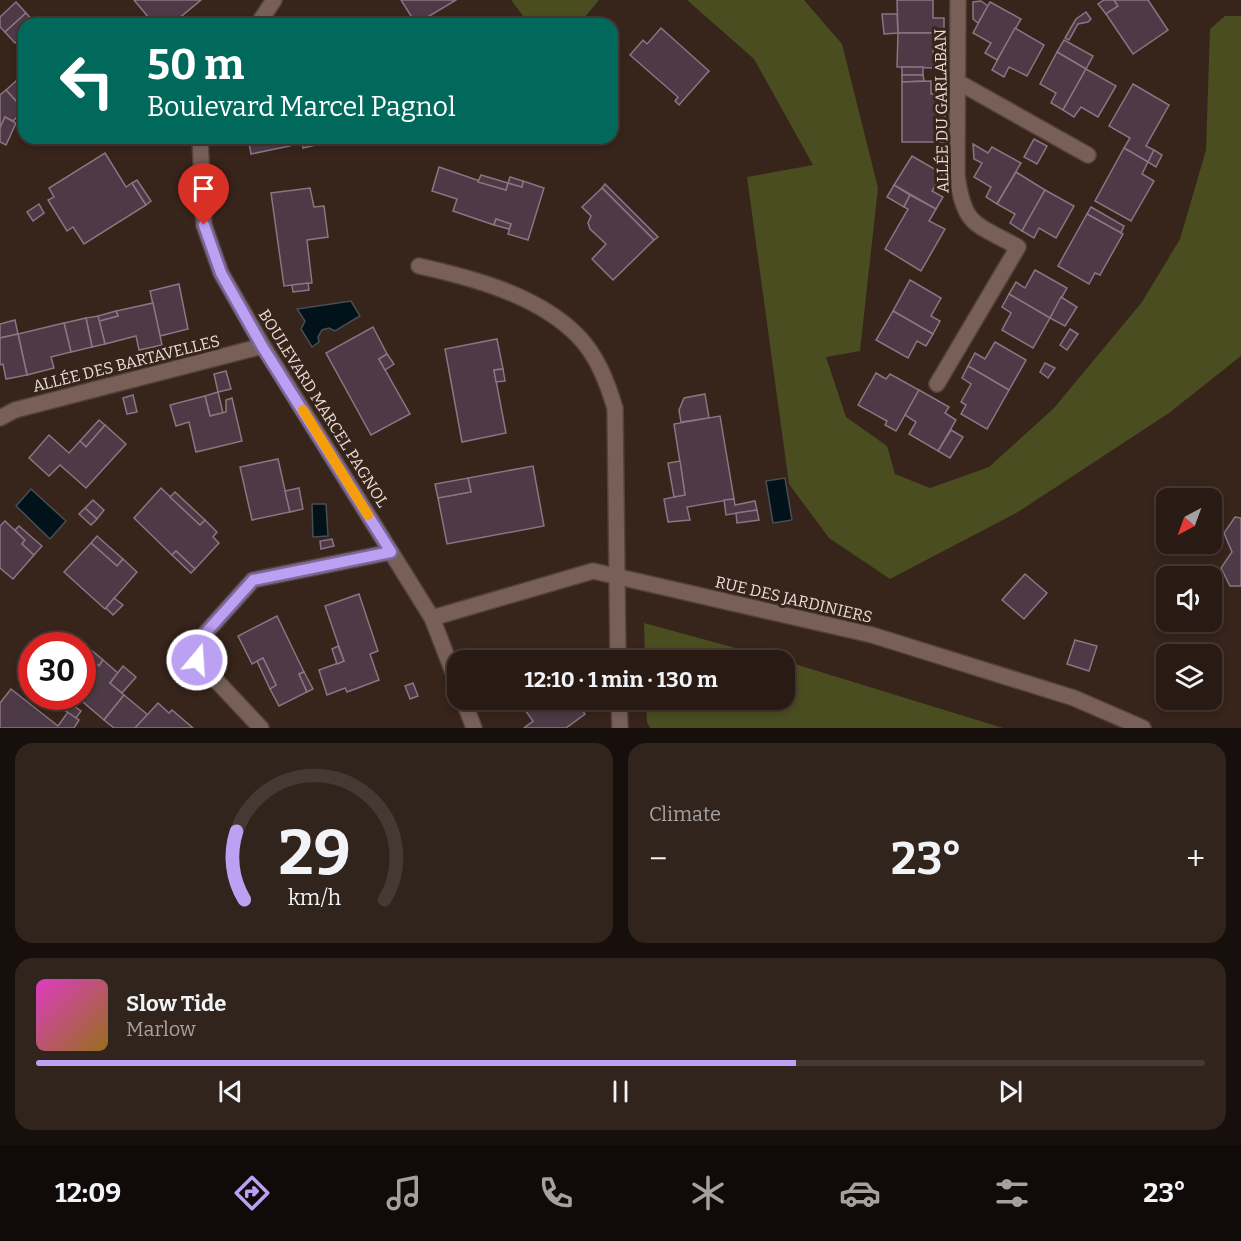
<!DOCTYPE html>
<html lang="en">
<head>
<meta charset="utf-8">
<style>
	:root { --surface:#291b14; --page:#31241d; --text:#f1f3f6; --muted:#a5a1a0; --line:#453934; --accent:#bca0f2 }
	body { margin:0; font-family:Bitter,serif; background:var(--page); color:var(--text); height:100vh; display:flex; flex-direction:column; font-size:22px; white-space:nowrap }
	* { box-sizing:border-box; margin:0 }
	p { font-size:20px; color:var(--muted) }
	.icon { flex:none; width:33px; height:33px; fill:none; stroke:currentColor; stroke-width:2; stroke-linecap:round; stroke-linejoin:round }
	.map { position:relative; height:728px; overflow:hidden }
	.sheet { display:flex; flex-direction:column; gap:15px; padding:15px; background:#170f0b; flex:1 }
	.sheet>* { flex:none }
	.guide { position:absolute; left:18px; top:18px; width:600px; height:126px; border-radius:18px; box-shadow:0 3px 9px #0003,0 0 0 2px var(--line); background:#00695c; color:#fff; overflow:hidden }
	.needle { width:39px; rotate:221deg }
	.fabs { position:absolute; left:1156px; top:488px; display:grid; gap:12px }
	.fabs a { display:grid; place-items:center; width:66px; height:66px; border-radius:12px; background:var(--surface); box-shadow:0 3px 9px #0003,0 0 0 2px var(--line); font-size:30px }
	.speed { position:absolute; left:18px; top:632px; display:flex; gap:12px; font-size:30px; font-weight:700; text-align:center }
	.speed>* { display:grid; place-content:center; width:78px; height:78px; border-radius:50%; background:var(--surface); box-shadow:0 3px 9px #0003,0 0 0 2px var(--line); line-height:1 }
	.speed .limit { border:9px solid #d22; background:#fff; color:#111 }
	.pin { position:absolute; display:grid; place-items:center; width:51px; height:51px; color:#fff; margin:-62px -26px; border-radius:50% 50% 50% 0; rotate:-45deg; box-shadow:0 0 6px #0007 }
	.pin .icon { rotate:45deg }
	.me { position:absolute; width:66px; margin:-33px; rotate:18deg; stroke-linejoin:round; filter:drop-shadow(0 0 4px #0008) }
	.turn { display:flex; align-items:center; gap:21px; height:126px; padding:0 30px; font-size:27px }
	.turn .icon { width:78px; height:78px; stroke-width:2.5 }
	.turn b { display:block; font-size:42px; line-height:51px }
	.big { font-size:45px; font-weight:700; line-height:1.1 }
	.sheet .widget { flex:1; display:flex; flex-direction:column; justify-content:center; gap:9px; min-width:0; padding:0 21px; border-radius:18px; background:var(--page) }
	.sheet .dial { align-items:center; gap:0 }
	.dial svg { height:156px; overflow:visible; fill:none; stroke:var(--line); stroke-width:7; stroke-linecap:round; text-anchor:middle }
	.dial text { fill:var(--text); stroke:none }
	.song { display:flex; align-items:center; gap:18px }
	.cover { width:72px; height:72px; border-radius:9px; background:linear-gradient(135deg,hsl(310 70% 55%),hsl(40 70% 35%)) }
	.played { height:6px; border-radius:3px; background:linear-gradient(90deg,var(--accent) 65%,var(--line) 65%) }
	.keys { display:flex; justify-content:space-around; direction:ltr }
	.heat { display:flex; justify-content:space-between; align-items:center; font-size:33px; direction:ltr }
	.sheet .tiles { flex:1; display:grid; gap:15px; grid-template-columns:1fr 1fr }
	.widget:last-child { grid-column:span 2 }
	.trip { position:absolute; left:447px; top:650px; width:348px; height:60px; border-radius:18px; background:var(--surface); box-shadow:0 3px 9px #0003,0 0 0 2px var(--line); font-weight:700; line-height:60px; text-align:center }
	.menu { display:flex; height:96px; justify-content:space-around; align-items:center; background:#100b08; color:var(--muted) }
	.menu .icon { width:42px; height:42px }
	.menu .selected { color:var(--accent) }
	.menu b { font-size:27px; color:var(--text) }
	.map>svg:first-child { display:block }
	.green { fill:#4a4d1f }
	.water { fill:#02121b; stroke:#484f53; stroke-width:1.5 }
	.building { fill:#4d3a46; stroke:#8b7583; stroke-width:1.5 }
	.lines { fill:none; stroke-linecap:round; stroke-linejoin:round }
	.minor-casing { stroke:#544239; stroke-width:18 }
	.minor { stroke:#786059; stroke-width:15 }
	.route-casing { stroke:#7a689d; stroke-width:15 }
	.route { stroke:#bca0f2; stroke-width:10 }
	.slow { stroke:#f59e0b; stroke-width:10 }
	.labels { text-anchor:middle; stroke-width:6; stroke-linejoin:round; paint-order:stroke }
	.street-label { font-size:16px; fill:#eaddd7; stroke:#37241b }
</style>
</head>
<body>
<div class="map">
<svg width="1241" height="728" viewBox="0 0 1241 728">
	<rect width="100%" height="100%" fill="#37241b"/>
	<!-- green -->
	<g class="green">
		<polygon points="511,0 599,0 579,24 529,24"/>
		<polygon points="687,0 804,0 842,44 878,188 860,351 826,357 846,417 887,446 895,474 930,488 989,467 1054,408 1142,302 1180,239 1206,150 1210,29 1225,16 1241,16 1241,356 1169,413 1018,512 890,579 829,538 789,484 747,177 813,165 754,59"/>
		<polygon points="644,623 780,660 645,660"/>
		<polygon points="785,661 1003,728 650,728 647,722 646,699 784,699"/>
	</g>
	<!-- water -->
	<g class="water">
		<polygon points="351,301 360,316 335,331 329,328 322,330 318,337 319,342 312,347 301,329 305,321 297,309"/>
		<polygon points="785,478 792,520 773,523 766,481"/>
		<polygon points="31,489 66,521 50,539 16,506"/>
		<polygon points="312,504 326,504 328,536 313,537"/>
	</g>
	<!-- building -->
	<g class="building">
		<polygon points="134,0 201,0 172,24 154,24"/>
		<polygon points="401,0 456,0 416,24"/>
		<polygon points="897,0 933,0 933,18 944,18 944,33 898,33"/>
		<polygon points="1104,0 1114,0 1118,6 1106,14 1098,4"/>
		<polygon points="1114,0 1148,0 1168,30 1133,54 1106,14 1118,6"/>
		<polygon points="981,1 988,6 978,23 973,19 973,2"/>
		<polygon points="16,2 26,13 5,32 0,27 0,17"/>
		<polygon points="990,2 1021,19 997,60 985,53 991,43 973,33"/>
		<polygon points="1086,12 1091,19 1088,22 1078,24 1069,40 1065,38 1076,19"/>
		<polygon points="26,13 36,24 24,24 24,35 15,43 5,32"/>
		<polygon points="882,14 897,14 898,33 884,34"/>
		<polygon points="661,28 709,71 679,105 675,101 678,97 630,55 643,40 647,44"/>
		<polygon points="1015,28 1044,45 1027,76 1009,67 1004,77 992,70"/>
		<polygon points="898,33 944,33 944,47 933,47 934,68 897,67"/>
		<polygon points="1064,40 1093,56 1086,69 1057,52"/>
		<polygon points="1057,52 1086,69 1063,110 1051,103 1056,93 1040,84"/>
		<rect x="902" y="67" width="21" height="8"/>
		<polygon points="1086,69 1116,86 1098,117 1081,107 1074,117 1063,110"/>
		<polygon points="24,74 24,109 6,90"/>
		<polygon points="902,75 923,75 924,81 902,82"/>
		<polygon points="931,81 931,94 945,94 945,142 902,142 902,82"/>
		<polygon points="1133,84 1169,105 1146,146 1154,150 1148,162 1124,148 1130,138 1109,126"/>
		<polygon points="6,90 24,110 13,121 5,117 0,128 0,95"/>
		<polygon points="5,117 16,123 6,145 0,142 0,128"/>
		<polygon points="248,138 288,138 290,146 251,154"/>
		<polygon points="301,138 316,138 316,145 303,148"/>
		<polygon points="1034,139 1047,146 1037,164 1024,157"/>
		<polygon points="973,144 988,153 992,147 1021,163 997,204 986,197 991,187 974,177 982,163 974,159"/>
		<polygon points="1124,148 1148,162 1142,174 1154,181 1131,221 1095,201"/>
		<polygon points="1154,150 1162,155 1156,167 1148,162"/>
		<polygon points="105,153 126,187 132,183 146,205 84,244 73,227 67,231 48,200 54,197 49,188"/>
		<polygon points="912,156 943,174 932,191 943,197 936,209 894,185"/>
		<polygon points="439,167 506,190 508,183 522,187 523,181 544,188 528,240 508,234 511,224 496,219 494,225 453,211 457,199 432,191"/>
		<polygon points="1016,172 1045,190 1022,231 1010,223 1015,214 997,204"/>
		<polygon points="481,175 508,183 506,190 478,182"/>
		<polygon points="510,177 523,181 522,187 508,183"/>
		<polygon points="137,180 151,201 146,205 132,183"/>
		<polygon points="605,184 658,237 654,240 602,188"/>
		<polygon points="894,185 910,195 904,207 887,197"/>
		<polygon points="310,188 314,207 324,206 328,237 307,240 312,283 284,286 271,193"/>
		<polygon points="602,188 654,240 613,280 592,259 606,244 590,229 588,223 591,216 582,207"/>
		<polygon points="1045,190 1074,206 1056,238 1039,228 1034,238 1022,231"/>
		<polygon points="910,195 936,209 929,221 945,229 921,271 885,249 908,209 904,207"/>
		<polygon points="39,204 44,213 33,221 27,212"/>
		<polygon points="1091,207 1124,226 1121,233 1087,214"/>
		<polygon points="1087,214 1123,234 1100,275 1095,273 1089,284 1058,266"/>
		<polygon points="496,219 511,224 509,229 494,225"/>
		<polygon points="1035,270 1067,288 1050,318 1009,294 1016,282 1025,288"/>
		<polygon points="910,280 941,298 931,316 940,321 933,334 893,311"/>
		<polygon points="308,283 309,290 293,292 292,285"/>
		<polygon points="179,284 188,329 160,336 150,291"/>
		<polygon points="1009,294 1050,318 1033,348 1002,330 1011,313 1002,307"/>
		<polygon points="1061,297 1077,307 1065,326 1050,318"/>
		<polygon points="153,303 162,345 139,350 136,336 105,344 99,321 118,316 116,311"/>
		<polygon points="116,311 118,316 99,321 98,316"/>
		<polygon points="893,311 933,334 926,346 917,341 908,358 876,340"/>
		<polygon points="98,316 105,344 92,347 86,318"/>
		<polygon points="86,318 92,347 71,352 64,323"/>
		<polygon points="15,320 18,334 0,338 0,324"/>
		<polygon points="64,323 71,352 51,357 54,368 27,375 18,334"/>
		<polygon points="373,327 387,354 379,359 410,414 371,435 326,353"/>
		<polygon points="1070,329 1078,334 1067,350 1060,345"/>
		<polygon points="18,334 27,375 6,379 3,364 0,365 0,338"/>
		<polygon points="497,339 503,369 494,370 506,433 462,442 445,349"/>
		<polygon points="995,342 1026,360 1009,390 968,366 975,353 985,359"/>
		<polygon points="387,354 394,364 385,370 379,359"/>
		<polygon points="1045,363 1055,368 1048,378 1040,372"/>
		<polygon points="968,366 1009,390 987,429 961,414 966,405 961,402 971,384 962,378"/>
		<polygon points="503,369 505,381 496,382 494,370"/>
		<polygon points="226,371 231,389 218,392 214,374"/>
		<polygon points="876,373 886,379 890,374 919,390 896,431 885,425 887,421 858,405"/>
		<polygon points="919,390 949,407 945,413 956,420 938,451 909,434 916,422 905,415"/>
		<polygon points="218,392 223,413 210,416 205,396"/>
		<polygon points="705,394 709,418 681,422 679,410 684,398"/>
		<polygon points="133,395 137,412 127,414 123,398"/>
		<polygon points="205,396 210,416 226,412 226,400 232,398 242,441 196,452 189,422 176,426 170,405"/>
		<polygon points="720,416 734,499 687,507 690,520 668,522 664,499 685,495 674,424"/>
		<polygon points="99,420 105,425 86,447 80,441"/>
		<polygon points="105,425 126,444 86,488 60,465 49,476 29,458 49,435 69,453 80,441 86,447"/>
		<polygon points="951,430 963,437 950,458 938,451"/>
		<polygon points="278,459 290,512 252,520 240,467"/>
		<polygon points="680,461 685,495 674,497 668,463"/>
		<polygon points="533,466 544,526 447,544 438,498 471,492 468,478"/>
		<polygon points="468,478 471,492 438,498 435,484"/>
		<polygon points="161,488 200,525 205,520 217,532 213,537 219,543 195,569 176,551 172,555 134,518"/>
		<polygon points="299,488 303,509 290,512 285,491"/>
		<polygon points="175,492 205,520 200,525 170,497"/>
		<polygon points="734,499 735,505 755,501 757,510 726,515 724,500"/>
		<polygon points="93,500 104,510 97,519 85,508"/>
		<polygon points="85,508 97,519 91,525 79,514"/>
		<polygon points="757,510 759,520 737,523 736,513"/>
		<polygon points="1235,517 1241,518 1241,586 1230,586 1221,568 1232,552 1224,533"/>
		<polygon points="5,521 25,540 22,544 34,555 13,579 0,568 0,526"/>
		<polygon points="19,526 42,546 34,555 22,544 25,540 15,530"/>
		<polygon points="97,536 123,559 117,566 91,543"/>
		<polygon points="332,539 334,546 321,549 320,541"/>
		<polygon points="91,543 117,566 123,559 137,572 105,609 64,572"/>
		<polygon points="176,551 195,569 191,573 172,555"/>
		<polygon points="1025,574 1047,593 1024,619 1002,600"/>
		<polygon points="359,594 378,651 370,654 379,680 347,692 345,688 327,695 319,670 344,661 325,606"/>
		<polygon points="114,598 123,605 113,615 106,608"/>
		<polygon points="277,616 304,672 299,674 307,692 279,706 270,689 276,685 263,658 252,664 238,636"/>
		<polygon points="72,634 103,660 99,666 82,652 82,645 74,645 68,640"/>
		<polygon points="1075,640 1097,646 1089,671 1067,664"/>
		<polygon points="338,646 344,661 337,664 332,649"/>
		<polygon points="82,652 99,666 103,660 118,673 110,683 124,695 104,720 76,696 82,696"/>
		<polygon points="263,658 276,685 270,689 257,661"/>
		<polygon points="123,666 136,677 122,693 110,683"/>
		<polygon points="304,672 313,689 307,692 299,674"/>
		<polygon points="413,683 418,696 410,699 405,686"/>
		<polygon points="11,689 58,726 68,712 79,720 74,728 0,728 0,703"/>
		<polygon points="124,695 148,715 135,728 114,728 104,720"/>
		<polygon points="45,696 59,696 68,702 63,709"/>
		<polygon points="517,699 565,699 569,704 575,700 585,714 566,728 524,728 533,721"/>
		<polygon points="68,702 81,711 76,718 63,709"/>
		<polygon points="158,703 169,713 172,710 193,728 135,728"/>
	</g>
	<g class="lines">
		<!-- minor casing -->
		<g class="minor-casing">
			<g id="minor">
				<polyline points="258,24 274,0"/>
				<polyline points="958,82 1088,155"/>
				<polyline points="200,138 204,225 221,273 263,346 432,618 458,685"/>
				<path d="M419,266C473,278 537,295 577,335C597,355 607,382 615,408L618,660"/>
				<path d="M937,384L1018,247C975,223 964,227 957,175L958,0"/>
				<polyline points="0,418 15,410 263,346"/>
				<polyline points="432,618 593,571 872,635 1074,698 1143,728"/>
				<polyline points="463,699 474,728"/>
				<polyline points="619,699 620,728"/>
				<polyline points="261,728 197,660 201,638 253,580 391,552"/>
			</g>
		</g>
		<!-- minor -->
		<use href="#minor" class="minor"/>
	</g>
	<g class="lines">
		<!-- route casing -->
		<g class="route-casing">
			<polyline id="route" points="197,660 201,638 253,580 391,552 262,346 221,273 204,225"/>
		</g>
		<!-- route -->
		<use href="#route" class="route"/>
		<!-- slow -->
		<polyline class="slow" points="303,410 368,515"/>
	</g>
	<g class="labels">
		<!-- street labels -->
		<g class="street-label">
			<text transform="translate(941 111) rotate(-91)" y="6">ALLÉE DU GARLABAN</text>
			<text transform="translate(126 363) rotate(-14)" y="6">ALLÉE DES BARTAVELLES</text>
			<text transform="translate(324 408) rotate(58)" y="6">BOULEVARD MARCEL PAGNOL</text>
			<text transform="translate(794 599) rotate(13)" y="6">RUE DES JARDINIERS</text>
		</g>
	</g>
</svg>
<div class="fabs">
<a><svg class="needle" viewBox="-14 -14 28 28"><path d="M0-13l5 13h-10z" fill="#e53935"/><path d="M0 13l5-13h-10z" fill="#a5a1a0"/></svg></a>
<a><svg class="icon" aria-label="sound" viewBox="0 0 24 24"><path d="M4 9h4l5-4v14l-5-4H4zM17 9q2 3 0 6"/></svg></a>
<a><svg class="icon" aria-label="layers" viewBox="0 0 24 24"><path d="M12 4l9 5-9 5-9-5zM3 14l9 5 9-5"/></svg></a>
</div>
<div class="speed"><div class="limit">30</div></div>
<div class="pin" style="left:204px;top:225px;background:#d93025"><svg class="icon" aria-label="arrive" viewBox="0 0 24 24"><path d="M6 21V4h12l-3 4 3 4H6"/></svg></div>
<svg class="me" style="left:197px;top:660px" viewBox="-20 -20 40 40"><circle r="17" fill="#bca0f2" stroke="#fff" stroke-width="3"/><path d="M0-11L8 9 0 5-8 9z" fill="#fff"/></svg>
<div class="trip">12:10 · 1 min · 130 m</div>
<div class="guide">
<div class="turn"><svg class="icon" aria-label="left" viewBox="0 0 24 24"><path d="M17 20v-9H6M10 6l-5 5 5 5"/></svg><div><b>50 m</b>Boulevard Marcel Pagnol</div></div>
</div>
</div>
<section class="sheet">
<div class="tiles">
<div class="widget dial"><svg viewBox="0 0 100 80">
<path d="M14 69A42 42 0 1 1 86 69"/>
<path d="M14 69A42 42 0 0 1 10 34" stroke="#bca0f2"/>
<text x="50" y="56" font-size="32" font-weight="700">29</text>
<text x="50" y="72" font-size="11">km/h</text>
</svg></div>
<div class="widget"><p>Climate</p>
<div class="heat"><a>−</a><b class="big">23°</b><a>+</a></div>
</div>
<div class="widget">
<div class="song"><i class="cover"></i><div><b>Slow Tide</b><p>Marlow</p></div></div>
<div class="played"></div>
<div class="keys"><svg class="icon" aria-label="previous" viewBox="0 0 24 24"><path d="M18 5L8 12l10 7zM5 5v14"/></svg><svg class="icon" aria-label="pause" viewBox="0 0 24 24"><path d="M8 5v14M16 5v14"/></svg><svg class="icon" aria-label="next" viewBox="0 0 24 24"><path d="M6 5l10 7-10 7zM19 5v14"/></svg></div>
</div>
</div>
</section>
<nav class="menu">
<b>12:09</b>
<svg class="icon selected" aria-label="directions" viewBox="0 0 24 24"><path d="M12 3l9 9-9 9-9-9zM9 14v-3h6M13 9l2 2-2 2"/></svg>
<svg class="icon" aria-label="music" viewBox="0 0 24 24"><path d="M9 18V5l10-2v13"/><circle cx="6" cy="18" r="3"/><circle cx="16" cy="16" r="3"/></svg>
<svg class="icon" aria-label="phone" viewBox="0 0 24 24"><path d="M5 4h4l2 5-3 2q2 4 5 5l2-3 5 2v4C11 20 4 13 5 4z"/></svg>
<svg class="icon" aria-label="climate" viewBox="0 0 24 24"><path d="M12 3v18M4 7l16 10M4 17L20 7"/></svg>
<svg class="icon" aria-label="car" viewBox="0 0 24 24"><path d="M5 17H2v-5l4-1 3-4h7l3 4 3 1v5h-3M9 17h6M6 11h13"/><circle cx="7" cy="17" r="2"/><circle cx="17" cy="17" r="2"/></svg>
<svg class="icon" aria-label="filters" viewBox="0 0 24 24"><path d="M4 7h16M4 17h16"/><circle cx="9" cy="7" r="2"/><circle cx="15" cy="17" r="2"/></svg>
<b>23°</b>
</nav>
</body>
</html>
